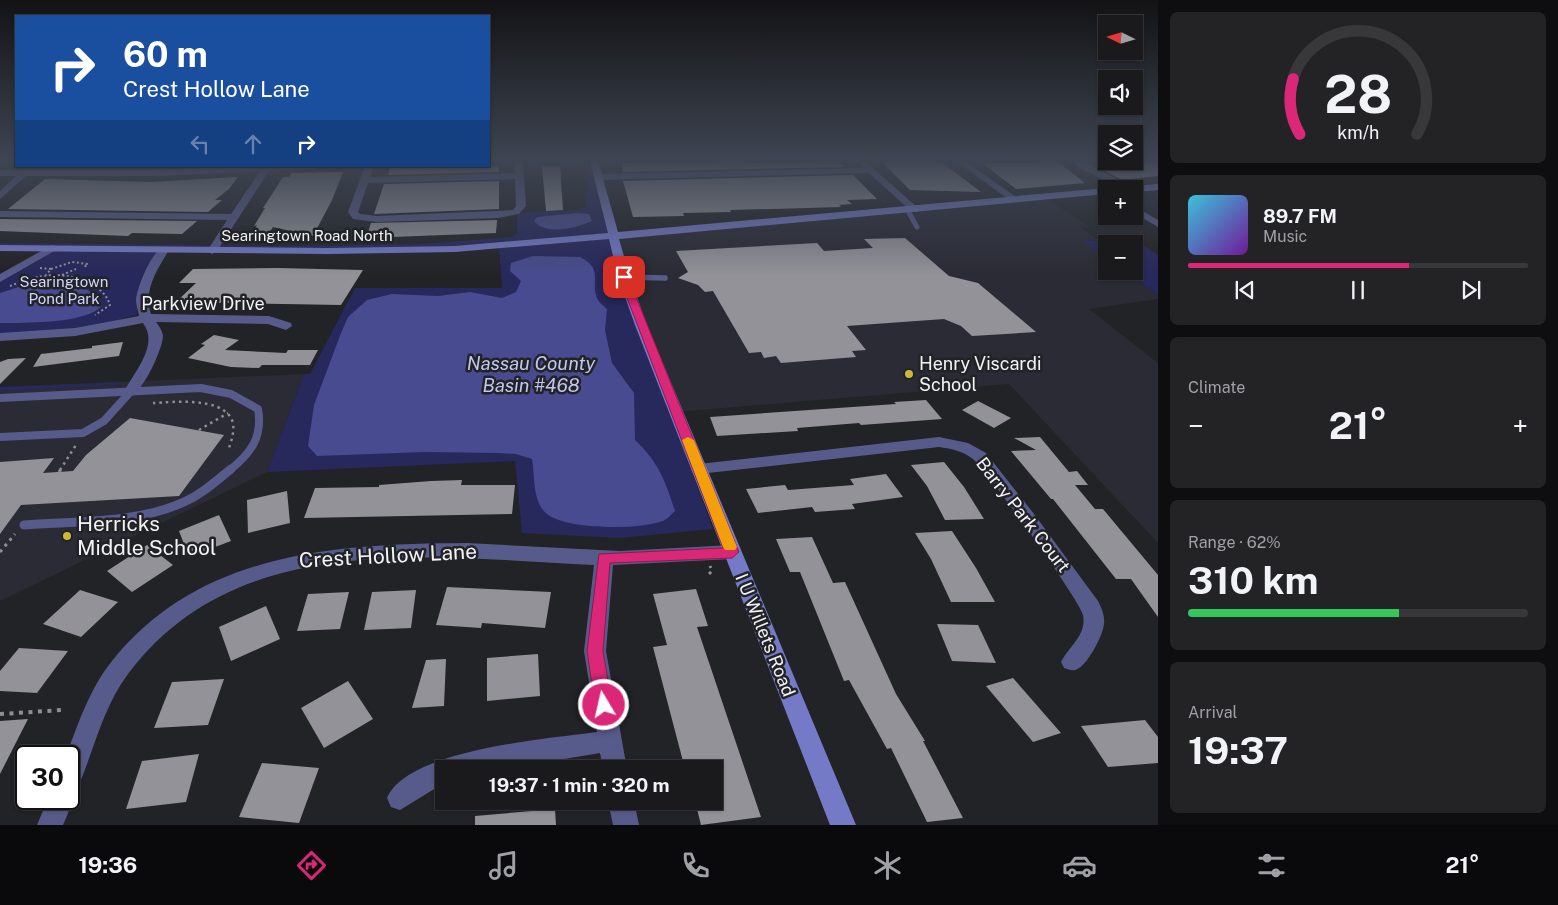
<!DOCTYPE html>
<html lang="en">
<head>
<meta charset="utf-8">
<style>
	:root { --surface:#1a1a1d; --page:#232326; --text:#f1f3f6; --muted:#9fa1a4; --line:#38383b; --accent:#db2777 }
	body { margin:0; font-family:"Public Sans",sans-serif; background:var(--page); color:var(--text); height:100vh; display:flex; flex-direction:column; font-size:19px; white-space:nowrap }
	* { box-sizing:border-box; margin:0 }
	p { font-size:16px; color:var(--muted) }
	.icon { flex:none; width:28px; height:28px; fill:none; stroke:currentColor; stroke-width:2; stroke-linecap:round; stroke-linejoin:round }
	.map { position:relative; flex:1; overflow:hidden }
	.panel { display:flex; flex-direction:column; gap:12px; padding:12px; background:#0e0e10; width:400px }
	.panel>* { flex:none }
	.hud { position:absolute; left:15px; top:15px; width:475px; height:152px; border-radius:0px; box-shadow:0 1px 4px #0004,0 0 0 1px var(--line); background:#1a4fa0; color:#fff; overflow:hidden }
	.needle { width:32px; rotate:275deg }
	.fabs { position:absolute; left:1098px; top:15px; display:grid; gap:10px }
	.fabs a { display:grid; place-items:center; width:45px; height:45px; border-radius:0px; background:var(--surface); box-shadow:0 1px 4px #0004,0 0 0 1px var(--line); font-size:25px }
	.speed { position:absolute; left:15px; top:745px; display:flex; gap:10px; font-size:25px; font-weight:700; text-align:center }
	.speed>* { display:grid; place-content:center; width:65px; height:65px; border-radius:50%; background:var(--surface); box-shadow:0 1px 4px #0004,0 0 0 1px var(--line); line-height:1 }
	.speed .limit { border:2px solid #111; border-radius:8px; background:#fff; color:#111 }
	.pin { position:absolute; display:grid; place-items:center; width:42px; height:42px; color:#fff; margin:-21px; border-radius:10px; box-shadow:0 2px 8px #0006 }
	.me { position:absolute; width:55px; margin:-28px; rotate:351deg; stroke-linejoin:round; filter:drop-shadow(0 0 4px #0008) }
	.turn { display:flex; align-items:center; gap:18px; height:105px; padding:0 25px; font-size:22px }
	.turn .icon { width:65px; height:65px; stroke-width:2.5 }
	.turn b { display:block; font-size:35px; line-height:42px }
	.lanes { display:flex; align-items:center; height:48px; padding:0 25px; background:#0003; justify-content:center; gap:25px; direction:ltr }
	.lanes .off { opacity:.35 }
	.big { font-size:38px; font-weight:700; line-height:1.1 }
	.panel .widget { flex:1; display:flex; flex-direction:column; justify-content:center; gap:8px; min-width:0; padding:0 18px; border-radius:8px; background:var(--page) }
	.panel .dial { align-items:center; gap:0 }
	.dial svg { height:130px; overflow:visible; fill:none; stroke:var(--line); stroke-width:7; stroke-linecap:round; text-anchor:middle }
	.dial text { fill:var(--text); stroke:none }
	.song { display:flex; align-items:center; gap:15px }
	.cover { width:60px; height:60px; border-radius:8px; background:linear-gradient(135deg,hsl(190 70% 55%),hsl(280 70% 35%)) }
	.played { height:5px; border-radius:2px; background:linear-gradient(90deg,var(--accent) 65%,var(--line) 65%) }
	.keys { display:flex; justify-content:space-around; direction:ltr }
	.heat { display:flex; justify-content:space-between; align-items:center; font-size:28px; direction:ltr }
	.charge { height:8px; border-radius:4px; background:linear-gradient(90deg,#34c759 62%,var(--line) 0) }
	.trip { position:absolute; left:435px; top:760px; width:288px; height:50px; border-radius:0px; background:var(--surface); box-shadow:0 1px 4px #0004,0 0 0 1px var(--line); font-weight:700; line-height:50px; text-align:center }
	.menu { display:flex; height:80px; justify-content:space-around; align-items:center; background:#0a0a0c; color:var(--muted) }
	.menu .icon { width:35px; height:35px }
	.menu .on { color:var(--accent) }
	.menu b { font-size:22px; color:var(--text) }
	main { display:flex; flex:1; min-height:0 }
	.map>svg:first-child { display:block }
	.built { fill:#2a2b35 }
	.green { fill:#27285c }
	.water { fill:#484b8f }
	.building { fill:#929298 }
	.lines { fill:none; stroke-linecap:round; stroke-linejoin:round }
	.path-far3 { stroke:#8e8f92; stroke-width:2; stroke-dasharray:2 2.5; stroke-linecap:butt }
	.path-far2 { stroke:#8e8f92; stroke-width:2.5; stroke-dasharray:2.5 4; stroke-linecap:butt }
	.path-far1 { stroke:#8e8f92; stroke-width:3; stroke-dasharray:3 4.5; stroke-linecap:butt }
	.path { stroke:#8e8f92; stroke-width:4; stroke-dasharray:4 5.5; stroke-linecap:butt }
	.lane-far3 { stroke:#575b8b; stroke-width:5 }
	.lane-far2 { stroke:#575b8b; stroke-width:5.5 }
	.lane-far1 { stroke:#575b8b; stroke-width:8 }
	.lane { stroke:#575b8b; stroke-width:9 }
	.street { fill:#575b8b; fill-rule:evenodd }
	.secondary { fill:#747ac6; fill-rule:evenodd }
	.route { fill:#db2777; stroke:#8e194d }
	.slow { fill:#f59e0b }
	.poi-dot { fill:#ceb837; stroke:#222327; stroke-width:2 }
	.labels { text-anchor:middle; stroke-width:5; stroke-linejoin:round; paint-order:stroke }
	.far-street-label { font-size:15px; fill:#f3f3f6; stroke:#222327 }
	.far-park-label { font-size:15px; fill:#d1d6fe; stroke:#222327 }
	.street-label { font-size:18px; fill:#f3f3f6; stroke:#222327 }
	.poi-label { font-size:18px; fill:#f3f3f6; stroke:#222327; text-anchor:start }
	.water-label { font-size:19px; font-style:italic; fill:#c2c7ef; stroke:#222327 }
	.near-poi-label { font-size:21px; fill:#f3f3f6; stroke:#222327; text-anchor:start }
	.near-street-label { font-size:21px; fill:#f3f3f6; stroke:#222327 }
</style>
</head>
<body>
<main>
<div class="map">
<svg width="1158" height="825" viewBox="0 0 1158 825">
	<rect width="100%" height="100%" fill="#222327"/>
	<!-- built -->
	<g class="built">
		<polygon points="1045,198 1090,227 1082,228 1098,240 1081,240 1106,259 1106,271 1124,271 1158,295 1158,299 1089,309 1158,363 1158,543 1009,384 676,412 614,236"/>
		<polygon points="304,374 267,472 0,601 0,387"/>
	</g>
	<!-- green -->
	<g class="green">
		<path d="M584,164H592L621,280L713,529L619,538L522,533L515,461L267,472L304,374H310L355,288H502L499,246L162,250C139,273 138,284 137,315L78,330L0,335V280L51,250L0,249V243L292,246L421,244L512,237L517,233V215L525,212L579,210L586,206L584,195L589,188Z"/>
		<polygon points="1080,240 1138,242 1158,255 1158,295 1124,271 1134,271 1134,244 1106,244 1106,259"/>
		<polygon points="125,382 117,385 0,391 0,387"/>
	</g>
	<!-- water -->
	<g class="water">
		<path d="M578,213L589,214L592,221C576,228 546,236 534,221L537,217Z"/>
		<path d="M533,256L580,257C605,269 589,283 598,300C600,303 605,307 607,309L605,330L612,363L634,393L635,440C659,463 665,480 675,511C671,514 668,519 663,521C639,530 567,530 547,514C532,502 535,475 532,459L516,454L498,453L424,452L317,456L308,446L314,405L341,333L348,317L367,300L392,294L438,296L470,292L502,298L516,292L521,281L510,271L511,263Z"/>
		<path d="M43,279C58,278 99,288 102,305C90,324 21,323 0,323V293Z"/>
	</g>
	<!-- building -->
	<g class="building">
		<polygon points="735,161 750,161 750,163 838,161 844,167 623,172 622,163"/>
		<polygon points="881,161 940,161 981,192 910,190"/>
		<polygon points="1037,161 1057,161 1085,183 1016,189 982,163 1039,163"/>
		<polygon points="1102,161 1115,161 1112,171 1148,161 1158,164 1158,176 1122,180 1099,168"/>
		<polygon points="390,166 499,166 499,172 388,175"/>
		<polygon points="542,166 560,166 563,210 546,211"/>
		<polygon points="343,172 332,200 313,236 273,227 265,239 248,239 257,225 254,226 265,208 263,208 283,177 289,177 291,173"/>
		<polygon points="853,175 877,199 847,200 852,204 839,205 841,207 730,210 731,212 683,213 684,216 633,217 623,181"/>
		<polygon points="238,177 229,189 215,200 222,200 208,212 8,209 45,179 151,182"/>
		<polygon points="499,181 499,209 374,214 384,184"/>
		<polygon points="0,219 197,221 182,234 132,233 128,236 0,231"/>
		<polygon points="497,220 496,233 366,238 371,223"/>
		<polygon points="905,238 949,276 978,283 1036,332 972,336 961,326 944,319 847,326 866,350 852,351 856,357 781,363 776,356 764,358 761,352 749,353 713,291 705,292 698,285 678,278 688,272 676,251 817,243 824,251 873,248 864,239"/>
		<polygon points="278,268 363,270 341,305 176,302 196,283 179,283 193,269"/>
		<polygon points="214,335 239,340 225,350 286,353 288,350 318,350 310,365 262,365 259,368 231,367 188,358 205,345 201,344"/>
		<polygon points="123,342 119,356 33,367 41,354 92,348 92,346"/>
		<polygon points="26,358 0,384 0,362 8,359"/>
		<polygon points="926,400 942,419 861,425 859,423 797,428 798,431 717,436 710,417 896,404 894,402"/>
		<polygon points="978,401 1011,418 994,428 962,410"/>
		<polygon points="130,418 224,435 179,496 21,505 0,534 0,462 54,458 43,473 73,471 86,455"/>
		<polygon points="1040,437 1069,472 1077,471 1088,485 1075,485 1095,509 1103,509 1158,575 1158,617 1131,579 1116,579 1053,499 1051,499 1011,451 1036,450 1014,438"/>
		<polygon points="944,462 964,487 984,519 945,520 927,486 911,465"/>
		<polygon points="886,474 903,497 852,504 855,509 815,512 812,507 758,513 746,489 785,485 788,490 854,485 850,479"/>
		<polygon points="462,480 461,485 515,485 512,514 304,518 315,488 379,487 379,485 431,481"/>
		<polygon points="287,491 290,523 248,533 247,500"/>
		<polygon points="219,515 231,541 189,557 179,531"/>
		<polygon points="952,531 976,568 995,602 951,602 931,559 915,533"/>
		<polygon points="812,537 833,583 845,582 896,694 925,741 923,741 963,818 927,822 891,748 887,749 849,680 844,681 800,572 790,572 776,539"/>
		<polygon points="147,545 173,565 132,592 107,571"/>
		<polygon points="447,587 551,592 545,628 482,623 481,628 436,625"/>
		<polygon points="696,589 708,626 697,627 761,817 701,825 695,801 714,801 714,769 685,769 653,647 667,645 653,594"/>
		<polygon points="80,590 118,602 81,637 43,624"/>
		<polygon points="416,590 411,628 364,630 372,592"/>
		<polygon points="349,592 340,629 297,631 308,594"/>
		<polygon points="266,606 280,639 231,661 219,627"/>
		<polygon points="937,624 978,625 996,663 952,661"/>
		<polygon points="19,648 68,651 37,693 0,691 0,671"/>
		<polygon points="538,654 540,696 487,701 487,658"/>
		<polygon points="446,659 444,706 412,708 426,660"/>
		<polygon points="1013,678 1061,733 1033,742 986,686"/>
		<polygon points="224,679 208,725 154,728 172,682"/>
		<polygon points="348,681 373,719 324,748 301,708"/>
		<polygon points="28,719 0,774 0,721"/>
		<polygon points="1145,720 1158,737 1158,763 1108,767 1081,726"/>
		<polygon points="199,754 186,802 126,809 142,761"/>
		<polygon points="262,763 319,768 299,823 239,817"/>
		<polygon points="555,809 556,825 475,825 475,816"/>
	</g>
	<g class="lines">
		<!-- path-far3 -->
		<g class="path-far3">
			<polyline points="40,268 51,269 46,275"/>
			<polyline points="51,269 72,262 88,264 83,268"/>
			<polyline points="62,275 76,269"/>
			<path d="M10,286C21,282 32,277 44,276C66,272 103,281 110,305L95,315"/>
		</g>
		<!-- path-far2 -->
		<g class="path-far2">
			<path d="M153,403C173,402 219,397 231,418C236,427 232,439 229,448"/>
			<polyline points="199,430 228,413"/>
			<polyline points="60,470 76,445"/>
		</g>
		<!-- path-far1 -->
		<g class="path-far1">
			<polyline points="59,472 61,469"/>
			<polyline points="0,552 15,534"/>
			<polyline points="709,574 712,571 710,566"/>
		</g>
		<!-- path -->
		<polyline class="path" points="0,714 62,710"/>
		<!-- lane-far3 -->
		<polyline class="lane-far3" points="908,211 917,227"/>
		<!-- lane-far2 -->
		<polyline class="lane-far2" points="624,277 665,278"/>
		<!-- lane-far1 -->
		<g class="lane-far1">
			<path d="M0,398L201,388L231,394L258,409C263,437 251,453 230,470"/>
			<polyline points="0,437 83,433 104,421 132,390"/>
		</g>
		<!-- lane -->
		<path class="lane" d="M24,525C77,521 135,524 184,502C202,494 216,481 231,469"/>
		<!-- street -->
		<g class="street">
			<path d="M515,161H523L526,206L519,214L498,218L377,222L353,219L348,212L365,166H373L370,177L515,173ZM515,179L516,206L513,210L377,216L360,214L358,212L368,183Z"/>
			<polygon points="865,161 918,208 918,212 912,212 869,173 598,180 594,177 598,174 864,168 861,164"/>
			<polygon points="956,161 965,161 1020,200 1012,202"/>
			<polygon points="1074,161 1082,161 1136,189 1134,191 1134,189 1123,189 1078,167"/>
			<polygon points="250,166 319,166 315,169 269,171 217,251 212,254 207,251 227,220 0,217 0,211 231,214 260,171 155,176 26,176 0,199 0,191 16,176 0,176 0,170 155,170"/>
			<polygon points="1134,206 1158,220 1158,227 1134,213"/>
			<polygon points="52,245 56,246 56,250 0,282 0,274"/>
			<path d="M164,247L169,250C157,270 143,290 151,314L269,316L291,323L292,326L286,330L268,324L156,322C159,326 162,330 163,336C163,348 143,392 132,394L125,390C136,370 159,344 143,323L75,336L0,341V333L75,328L139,316C138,310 136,305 136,300C137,287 152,250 164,247Z"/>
			<path d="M939,437L968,443L986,453L1034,514L1098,601C1102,609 1105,616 1104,624C1103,635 1089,662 1079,668C1074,672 1070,670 1064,668L1061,662C1069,646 1087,635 1083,615C1081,602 988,472 974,460C964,451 952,449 939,447L699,474L693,473L691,469L693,465L699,464Z"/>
			<path d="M467,543L620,551L732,545L739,547L741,552L739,557L732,559L613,565L606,651L627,769H603L600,753L504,769H444V783L400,810L391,807L387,798C408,749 548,739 597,732L584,651L594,565C434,558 238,527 128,674C103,707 94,750 78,787L70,790L74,799L63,825H37L48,799H69V756H66C78,724 90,688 112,661C200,551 337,544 467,543Z"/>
			<polygon points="608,801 634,801 639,825 613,825"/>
		</g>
		<!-- secondary -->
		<g class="secondary">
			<polygon points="590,161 598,161 618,232 1106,188 1108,189 1106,194 619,239 630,277 647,325 856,825 830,825 635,325 618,277 609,239 455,252 327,254 0,251 0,245 327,248 455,246 608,233"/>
			<polygon points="1158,184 1158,190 1134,192 1134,189 1130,189 1134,186"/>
		</g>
	</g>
	<!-- sky -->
	<linearGradient id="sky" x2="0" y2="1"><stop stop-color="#131315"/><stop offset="0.58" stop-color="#3e4552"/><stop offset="1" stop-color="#3e4552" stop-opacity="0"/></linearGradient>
	<rect width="1158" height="276" fill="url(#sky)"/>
	<!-- route -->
	<polygon class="route" points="624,274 628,277 739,552 732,558 610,563 603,651 612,705 610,710 604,713 598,710 595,705 587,651 599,554 723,548 619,277"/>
	<!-- slow -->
	<polygon class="slow" points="688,437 694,440 737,547 735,550 725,550 723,547 682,440"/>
	<!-- markers -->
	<g class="poi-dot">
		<circle cx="909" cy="374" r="5"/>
		<circle cx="67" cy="536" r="5"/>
	</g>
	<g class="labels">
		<!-- far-street labels -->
		<g class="far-street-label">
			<text x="307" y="241">Searingtown Road North</text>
		</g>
		<!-- far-park labels -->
		<g class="far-park-label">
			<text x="64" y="287">Searingtown<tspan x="64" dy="17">Pond Park</tspan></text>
		</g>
		<!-- street labels -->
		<g class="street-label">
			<text x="203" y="310">Parkview Drive</text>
			<text transform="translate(1023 515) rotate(52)" y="6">Barry Park Court</text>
			<text transform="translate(765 635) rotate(68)" y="6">I U Willets Road</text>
		</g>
		<!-- poi labels -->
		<g class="poi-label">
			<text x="919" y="370">Henry Viscardi<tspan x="919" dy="21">School</tspan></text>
		</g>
		<!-- water labels -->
		<g class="water-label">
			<text x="531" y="370">Nassau County<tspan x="531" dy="22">Basin #468</tspan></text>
		</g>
		<!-- near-poi labels -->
		<g class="near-poi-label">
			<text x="77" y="531">Herricks<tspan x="77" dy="24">Middle School</tspan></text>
		</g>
		<!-- near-street labels -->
		<g class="near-street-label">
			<text transform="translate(388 556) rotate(-3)" y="7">Crest Hollow Lane</text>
		</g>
	</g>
</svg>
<div class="fabs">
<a><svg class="needle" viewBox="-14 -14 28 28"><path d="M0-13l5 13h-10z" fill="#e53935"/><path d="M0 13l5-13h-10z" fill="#9fa1a4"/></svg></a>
<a><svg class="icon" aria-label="sound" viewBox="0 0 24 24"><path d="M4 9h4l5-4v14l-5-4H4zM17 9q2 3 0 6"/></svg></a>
<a><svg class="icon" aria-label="layers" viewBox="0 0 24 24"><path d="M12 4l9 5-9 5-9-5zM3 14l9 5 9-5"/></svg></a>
<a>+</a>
<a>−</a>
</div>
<div class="speed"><div class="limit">30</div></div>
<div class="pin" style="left:624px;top:277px;background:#d93025"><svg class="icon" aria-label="arrive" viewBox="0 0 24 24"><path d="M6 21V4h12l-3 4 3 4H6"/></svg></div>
<svg class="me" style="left:604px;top:705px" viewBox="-20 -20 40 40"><circle r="17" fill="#db2777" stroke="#fff" stroke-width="3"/><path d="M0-11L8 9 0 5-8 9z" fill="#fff"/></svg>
<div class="trip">19:37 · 1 min · 320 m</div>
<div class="hud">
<div class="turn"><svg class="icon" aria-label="right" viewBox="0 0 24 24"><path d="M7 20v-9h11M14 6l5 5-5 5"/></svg><div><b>60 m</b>Crest Hollow Lane</div></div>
<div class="lanes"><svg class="icon off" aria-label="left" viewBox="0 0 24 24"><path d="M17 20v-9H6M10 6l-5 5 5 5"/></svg><svg class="icon off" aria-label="ahead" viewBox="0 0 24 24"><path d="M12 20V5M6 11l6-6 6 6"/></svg><svg class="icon" aria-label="right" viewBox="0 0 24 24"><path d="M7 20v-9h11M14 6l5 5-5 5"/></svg></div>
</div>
</div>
<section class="panel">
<div class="widget dial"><svg viewBox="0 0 100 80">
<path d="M14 69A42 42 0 1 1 86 69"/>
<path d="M14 69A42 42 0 0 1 10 35" stroke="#db2777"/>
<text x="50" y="56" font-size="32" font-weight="700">28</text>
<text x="50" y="72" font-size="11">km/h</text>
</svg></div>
<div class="widget">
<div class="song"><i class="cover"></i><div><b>89.7 FM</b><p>Music</p></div></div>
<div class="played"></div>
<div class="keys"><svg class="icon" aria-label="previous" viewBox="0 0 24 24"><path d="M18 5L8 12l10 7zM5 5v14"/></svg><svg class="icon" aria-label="pause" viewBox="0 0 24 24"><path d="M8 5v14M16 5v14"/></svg><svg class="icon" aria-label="next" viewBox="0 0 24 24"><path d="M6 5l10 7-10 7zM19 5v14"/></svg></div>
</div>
<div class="widget"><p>Climate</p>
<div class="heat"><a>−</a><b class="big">21°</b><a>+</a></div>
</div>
<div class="widget"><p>Range · 62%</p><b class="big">310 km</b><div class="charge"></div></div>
<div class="widget"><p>Arrival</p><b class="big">19:37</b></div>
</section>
</main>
<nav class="menu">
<b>19:36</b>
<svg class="icon on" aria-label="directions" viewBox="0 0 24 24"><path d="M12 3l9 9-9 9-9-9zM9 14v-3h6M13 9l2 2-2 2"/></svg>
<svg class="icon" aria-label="music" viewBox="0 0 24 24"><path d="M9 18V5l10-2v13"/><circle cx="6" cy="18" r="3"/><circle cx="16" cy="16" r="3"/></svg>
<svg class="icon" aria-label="phone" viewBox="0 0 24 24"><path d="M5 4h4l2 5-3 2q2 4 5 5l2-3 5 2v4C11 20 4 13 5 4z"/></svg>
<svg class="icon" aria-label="climate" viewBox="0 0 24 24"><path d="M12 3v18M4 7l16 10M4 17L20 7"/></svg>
<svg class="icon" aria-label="car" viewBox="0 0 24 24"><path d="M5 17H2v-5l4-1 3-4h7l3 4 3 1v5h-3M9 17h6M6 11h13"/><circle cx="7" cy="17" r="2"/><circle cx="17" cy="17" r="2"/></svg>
<svg class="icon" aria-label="filters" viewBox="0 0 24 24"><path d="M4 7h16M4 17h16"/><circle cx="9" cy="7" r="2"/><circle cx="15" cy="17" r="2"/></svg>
<b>21°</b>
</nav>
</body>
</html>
